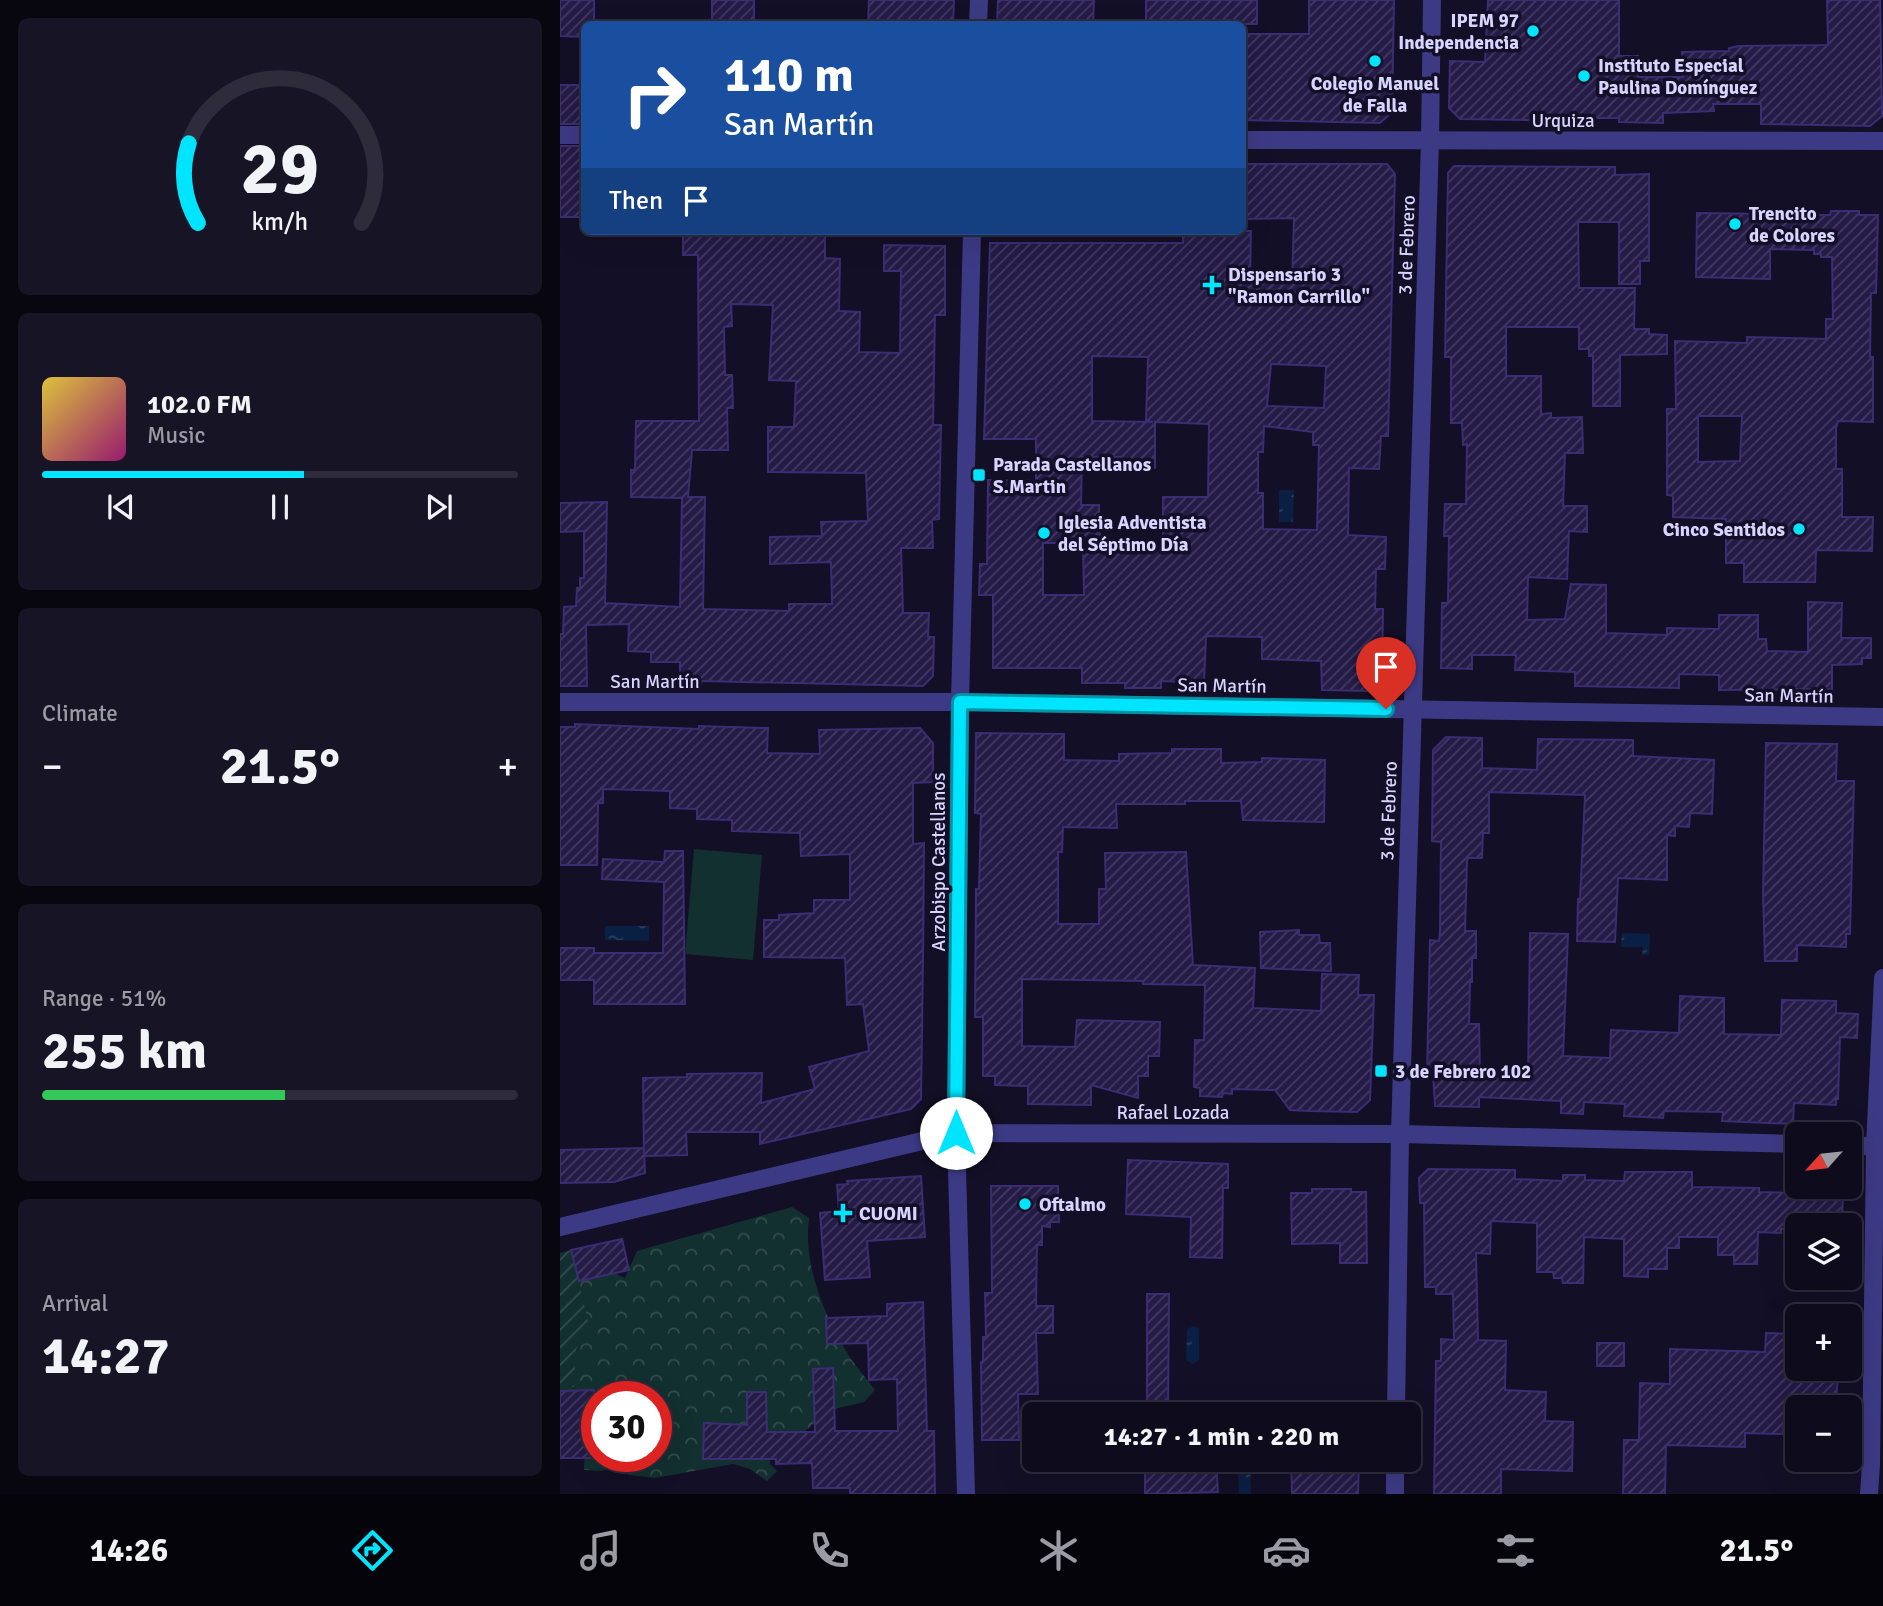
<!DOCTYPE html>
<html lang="en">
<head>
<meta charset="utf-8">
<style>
	:root { --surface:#0e0b1c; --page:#171425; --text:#f1f3f6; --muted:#9b9ba3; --line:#2e2b3b; --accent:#00e5ff }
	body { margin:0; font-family:Signika,sans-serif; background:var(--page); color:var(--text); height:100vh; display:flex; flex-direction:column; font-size:26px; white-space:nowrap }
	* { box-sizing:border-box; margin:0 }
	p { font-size:23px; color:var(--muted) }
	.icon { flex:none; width:38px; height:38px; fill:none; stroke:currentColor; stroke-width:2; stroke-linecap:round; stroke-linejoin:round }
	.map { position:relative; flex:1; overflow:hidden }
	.panel { display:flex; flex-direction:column; gap:18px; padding:18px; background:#08060f; width:560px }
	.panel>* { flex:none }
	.hud { position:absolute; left:21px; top:21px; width:665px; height:214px; border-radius:10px; box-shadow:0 7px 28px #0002,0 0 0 2px var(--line); background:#1a4fa0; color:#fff; overflow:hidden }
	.needle { width:46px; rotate:243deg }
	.controls { position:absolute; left:1225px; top:1122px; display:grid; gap:14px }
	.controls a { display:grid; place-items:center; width:77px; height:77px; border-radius:10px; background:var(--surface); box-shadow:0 7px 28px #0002,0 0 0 2px var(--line); font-size:35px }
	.speed { position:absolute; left:21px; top:1381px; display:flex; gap:14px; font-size:35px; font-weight:700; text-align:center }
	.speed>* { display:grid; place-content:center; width:91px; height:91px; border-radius:50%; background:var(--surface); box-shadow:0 7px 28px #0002,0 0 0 2px var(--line); line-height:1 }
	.speed .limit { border:10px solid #d22; background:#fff; color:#111 }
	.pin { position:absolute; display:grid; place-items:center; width:60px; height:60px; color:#fff; margin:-72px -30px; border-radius:50% 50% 50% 0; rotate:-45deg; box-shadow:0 0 7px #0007 }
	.pin .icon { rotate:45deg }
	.me { position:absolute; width:77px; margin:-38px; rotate:0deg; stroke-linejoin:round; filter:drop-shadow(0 0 5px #0008) }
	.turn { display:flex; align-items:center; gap:24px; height:147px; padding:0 28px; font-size:32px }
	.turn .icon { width:91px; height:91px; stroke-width:2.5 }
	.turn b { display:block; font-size:49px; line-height:60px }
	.then { display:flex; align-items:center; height:66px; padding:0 28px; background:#0003; gap:14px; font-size:26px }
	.big { font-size:52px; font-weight:700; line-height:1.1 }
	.panel .tile { flex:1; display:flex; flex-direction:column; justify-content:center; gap:10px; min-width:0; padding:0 24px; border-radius:10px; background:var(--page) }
	.panel .dial { align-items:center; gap:0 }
	.dial svg { height:182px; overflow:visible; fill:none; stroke:var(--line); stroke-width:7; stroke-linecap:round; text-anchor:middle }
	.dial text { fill:var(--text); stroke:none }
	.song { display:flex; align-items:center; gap:21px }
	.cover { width:84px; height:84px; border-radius:10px; background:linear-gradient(135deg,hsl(50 70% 55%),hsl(320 70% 35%)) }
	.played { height:7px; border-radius:4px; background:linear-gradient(90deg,var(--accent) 55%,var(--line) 55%) }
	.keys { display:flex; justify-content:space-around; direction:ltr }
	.heat { display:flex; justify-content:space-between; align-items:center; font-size:38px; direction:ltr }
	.charge { height:10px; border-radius:5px; background:linear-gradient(90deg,#34c759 51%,var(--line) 0) }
	.trip { position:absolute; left:462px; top:1402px; width:399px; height:70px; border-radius:10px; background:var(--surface); box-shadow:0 7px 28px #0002,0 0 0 2px var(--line); font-weight:700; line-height:70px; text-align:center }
	.dock { display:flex; height:112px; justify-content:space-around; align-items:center; background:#06040b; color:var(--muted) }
	.dock .icon { width:49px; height:49px }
	.dock .selected { color:var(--accent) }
	.dock b { font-size:32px; color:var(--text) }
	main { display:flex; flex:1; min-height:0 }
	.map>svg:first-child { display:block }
	.forest { fill:url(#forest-crowns) }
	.garden { fill:url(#garden-furrows) }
	.pitch { fill:#12302f }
	.water { fill:url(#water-ripples) }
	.building { fill:url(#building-hatch); stroke:#3b2d73; stroke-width:2; fill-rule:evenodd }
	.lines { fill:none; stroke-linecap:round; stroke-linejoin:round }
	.minor { stroke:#3d3a85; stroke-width:18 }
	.tertiary { stroke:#3d3a85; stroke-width:18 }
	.route-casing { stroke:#0095a6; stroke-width:18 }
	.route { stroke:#00e5ff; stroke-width:12 }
	.poi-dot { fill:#00e5ff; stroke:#130f26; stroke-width:2.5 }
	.labels { text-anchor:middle; stroke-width:7; stroke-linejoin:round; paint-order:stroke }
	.poi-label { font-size:19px; font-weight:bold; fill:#d9d4ff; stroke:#130f26; text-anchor:start }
	.street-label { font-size:19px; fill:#d9d4ff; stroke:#130f26 }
</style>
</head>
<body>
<main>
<section class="panel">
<div class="tile dial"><svg viewBox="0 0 100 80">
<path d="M14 69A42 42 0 1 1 86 69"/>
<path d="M14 69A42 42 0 0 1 10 34" stroke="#00e5ff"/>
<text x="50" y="56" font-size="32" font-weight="700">29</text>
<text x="50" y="72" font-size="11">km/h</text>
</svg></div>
<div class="tile">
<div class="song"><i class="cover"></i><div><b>102.0 FM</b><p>Music</p></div></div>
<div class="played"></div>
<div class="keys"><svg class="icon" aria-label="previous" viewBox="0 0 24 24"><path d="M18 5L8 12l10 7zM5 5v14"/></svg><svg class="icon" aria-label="pause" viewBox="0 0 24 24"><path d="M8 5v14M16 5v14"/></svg><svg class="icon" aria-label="next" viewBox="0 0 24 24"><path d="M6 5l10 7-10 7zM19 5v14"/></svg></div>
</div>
<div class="tile"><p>Climate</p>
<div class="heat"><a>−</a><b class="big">21.5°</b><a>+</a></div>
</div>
<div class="tile"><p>Range · 51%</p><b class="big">255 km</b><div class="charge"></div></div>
<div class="tile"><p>Arrival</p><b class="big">14:27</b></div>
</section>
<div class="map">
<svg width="1323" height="1494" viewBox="0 0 1323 1494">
	<defs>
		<pattern id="forest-crowns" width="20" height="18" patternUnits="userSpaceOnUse" patternTransform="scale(1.75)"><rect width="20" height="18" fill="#12302f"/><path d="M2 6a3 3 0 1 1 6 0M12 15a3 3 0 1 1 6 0" fill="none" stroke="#344d4e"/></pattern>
		<pattern id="garden-furrows" width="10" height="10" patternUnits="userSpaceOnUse" patternTransform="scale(1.75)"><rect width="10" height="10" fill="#12302f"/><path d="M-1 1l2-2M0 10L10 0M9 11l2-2" fill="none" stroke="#344d4e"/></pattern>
		<pattern id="water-ripples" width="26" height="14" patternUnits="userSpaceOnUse" patternTransform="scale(1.75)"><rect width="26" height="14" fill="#0a1f44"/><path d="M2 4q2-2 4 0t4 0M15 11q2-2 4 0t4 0" fill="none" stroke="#2d3f60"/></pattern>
		<pattern id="building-hatch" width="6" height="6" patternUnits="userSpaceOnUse" patternTransform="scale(1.75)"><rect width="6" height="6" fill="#241b47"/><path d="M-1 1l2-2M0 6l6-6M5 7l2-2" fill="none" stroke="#433b63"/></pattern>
	</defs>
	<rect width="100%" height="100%" fill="#130f26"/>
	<!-- forest -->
	<path class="forest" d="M232,1207L249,1218C243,1263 263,1313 286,1351C294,1365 306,1377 315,1390L304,1402L270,1410L232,1442L209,1448L210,1464L217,1471L207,1481L190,1469L173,1464L95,1478L68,1475L72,1461L80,1456H96V1396H37V1456H65V1463L42,1471L24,1470L25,1444L0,1393V1259L33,1263L65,1278L77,1251Z"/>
	<!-- garden -->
	<polygon class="garden" points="11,1250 29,1325 16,1349 14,1387 0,1386 0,1253"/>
	<!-- pitch -->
	<polygon class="pitch" points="134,849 202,855 193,960 125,954"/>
	<!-- water -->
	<g class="water">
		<polygon points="719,490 734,490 733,522 719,522"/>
		<polygon points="45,926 89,926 89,941 45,940"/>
		<polygon points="1062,933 1090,934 1089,955 1082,955 1083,947 1061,947"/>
		<polygon points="634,1326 639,1329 639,1360 633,1364 626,1360 627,1329"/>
		<polygon points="690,1461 691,1494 679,1494 678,1473 669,1472 669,1461"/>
	</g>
	<!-- building -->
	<g class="building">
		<polygon points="0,0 34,0 34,24 24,24 24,37 0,36"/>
		<rect x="152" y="0" width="42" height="24"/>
		<polygon points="309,0 394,0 393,24 308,24"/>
		<polygon points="438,0 534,0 533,24 437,24"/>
		<rect x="586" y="0" width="111" height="24"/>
		<polygon points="749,0 834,0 832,112 820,123 682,120 682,34 749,34"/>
		<polygon points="928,0 1059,0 1059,56 1078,56 1078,77 1123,77 1122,52 1169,51 1169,48 1179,46 1268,45 1267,0 1320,0 1322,116 1310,126 1201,124 1201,104 1153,104 1154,111 1103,113 1103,123 1059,122 1059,118 1019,118 1019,121 900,119 889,108 890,61 925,62"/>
		<rect x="0" y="85" width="24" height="39"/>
		<rect x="0" y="146" width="24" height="71"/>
		<path d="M682,164H827L835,174L828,436H821L819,469L789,468L788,535L826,537L825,569H816L815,609H823L822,682L810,691L762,690L761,661L702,659V637L646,636L644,683L601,681V688H565V683H522V668H433V595H419L420,564H427L428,480L476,481V439H424L430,243H623V231H691L690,281L732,283L734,218L682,219ZM532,356L588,357L586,421L593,422L532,421ZM711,364L766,366L764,408L707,406ZM595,422L649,424L648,497H603V550H523L524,595H483V543H540L539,505H521L522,457H561V468H595ZM704,426L753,432V445H759L757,530L703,529V493H698V452H703Z"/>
		<polygon points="894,166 1055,167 1055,175 1089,174 1089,261 1080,261 1080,284 1059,284 1059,222 1018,222 1019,288 1075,288 1074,329 1089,329 1089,334 1107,335 1107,354 1060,355 1060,406 1033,406 1033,356 1029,356 1029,349 1019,349 1019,327 946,327 946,376 981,376 981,414 991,413 991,418 1022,417 1023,453 1005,453 1003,506 1027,506 1027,532 1009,531 1007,579 968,577 967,620 1005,619 1011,584 1046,585 1046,633 1107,635 1107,628 1159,629 1159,615 1198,615 1198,639 1206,639 1207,651 1248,652 1248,602 1282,603 1281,638 1311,638 1311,658 1302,658 1302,664 1272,665 1272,689 1159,690 1159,675 1119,674 1119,688 1015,686 1015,672 955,670 956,655 912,655 912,669 881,668 882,603 888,603 889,536 884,536 885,504 906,504 907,444 903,445 902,423 891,423 891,357 885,357 888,173"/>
		<path d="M1271,211H1299V215H1318L1316,293H1311L1310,357H1313V422L1278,421L1276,428V469H1282V517H1313L1312,551L1256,550L1255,582H1184V563H1166V519L1113,517V496L1107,495V409H1116L1115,341L1187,343V337L1266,339V319H1273L1272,257H1261V254H1254V250L1210,249V279L1136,277L1137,213L1210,214V219L1257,220L1256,215H1270ZM1138,416H1182L1180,461L1138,462Z"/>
		<path d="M185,231H265V258L280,259L279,311L300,312L299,352L340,353L341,271H324V245L385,246V315H375L373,425H381L379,519L372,520L373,548H341L343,613H369L368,637H374L373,676L363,686L141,681V685H120V662H91V652L68,651L69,624L26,625L27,686H0V634H3L4,607L16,606L17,588H20V578H24V531L0,532V503L47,502L45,603L120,607L122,498L71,497V470H75L76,421H139L138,255H123V234L185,235ZM171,304L213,305L209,380L236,381L234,427H208V472L306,473L308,521L261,522L262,536L210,537V564L271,562L272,604H229V611L143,609L145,497H128L132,450H168L167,408H173L172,375H165L164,327L172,326Z"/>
		<polygon points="15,724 139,729 139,726 208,728 207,753 260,754 259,730 360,728 373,743 373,782 353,783 353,844 364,843 363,960 361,1099 351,1109 200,1144 200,1132 126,1132 127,1155 84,1156 83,1078 127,1077 127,1074 202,1073 201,1103 255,1089 249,1067 309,1051 303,1004 287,1005 285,958 204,957 204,920 219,920 219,915 254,913 254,900 290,900 290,857 289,854 241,856 240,833 172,831 172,820 137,819 137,809 110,808 110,791 43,789 43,803 38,803 37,865 0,865 0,727 15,727"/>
		<polygon points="416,733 504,734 504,760 559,761 559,754 612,753 612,749 661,749 661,763 702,762 702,758 765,760 764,822 683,820 681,801 625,801 625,804 556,804 557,828 503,827 502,852 498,852 498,924 539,924 539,889 546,889 545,853 626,852 633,965 695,968 693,1008 761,1011 762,974 799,975 798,995 814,995 810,1100 797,1112 749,1111 730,1110 715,1090 672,1089 672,1094 663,1093 662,1097 640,1096 640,1088 634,1087 635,1040 644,1040 645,985 583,984 583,981 462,979 462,1046 515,1047 517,1020 600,1022 599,1056 588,1056 588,1076 578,1076 578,1098 531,1085 531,1105 468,1104 468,1086 435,1085 435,1076 423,1076 423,1017 415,1017 416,889 419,889 421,814 415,813"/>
		<polygon points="886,737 922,738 922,768 977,770 978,739 1073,740 1073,756 1154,760 1152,814 1130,813 1129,827 1115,826 1115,836 1107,835 1107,880 1058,878 1055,942 1017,941 1018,899 1020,899 1025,795 929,792 929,833 923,833 922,858 908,858 907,861 905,931 916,931 916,958 912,958 912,982 910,982 909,1024 919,1024 920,1074 968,1077 970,933 1008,934 1003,1056 1050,1058 1051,1030 1119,1033 1120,996 1164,998 1164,1034 1221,1035 1222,1000 1276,1001 1276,1013 1298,1014 1297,1038 1280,1037 1278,1099 1276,1099 1276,1105 1234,1103 1233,1124 1162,1121 1163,1112 1104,1111 1103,1118 1064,1116 1065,1104 1024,1102 1023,1114 1001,1113 1001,1101 919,1097 919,1107 875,1106 873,1073 867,1073 870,940 879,941 880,931 881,842 872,841 873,750"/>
		<polygon points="1206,743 1277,744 1276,781 1294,781 1290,934 1286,934 1286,947 1237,945 1237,961 1205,961 1203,894"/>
		<polygon points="105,851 123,851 125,1004 34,1004 34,980 0,980 0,948 34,948 34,953 103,953 104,882 42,879 43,859 104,862"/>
		<polygon points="739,930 739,935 759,935 760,943 770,943 771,971 701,968 700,932"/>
		<polygon points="84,1148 85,1173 54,1182 0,1183 0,1150"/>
		<polygon points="568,1160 668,1164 668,1188 663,1188 662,1258 630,1257 631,1217 566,1214"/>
		<polygon points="868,1169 955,1170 955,1179 1003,1181 1003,1175 1025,1175 1025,1180 1064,1181 1065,1172 1132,1172 1132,1187 1199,1188 1199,1192 1283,1194 1282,1225 1235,1225 1235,1229 1221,1229 1221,1233 1198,1232 1197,1264 1174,1264 1174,1255 1158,1255 1158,1237 1119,1237 1119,1248 1107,1248 1107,1269 1088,1269 1088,1277 1064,1276 1064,1239 1024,1237 1023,1283 1003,1283 1002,1278 994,1278 993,1272 977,1272 977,1223 931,1221 930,1254 916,1253 918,1340 946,1341 945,1390 986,1392 985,1421 1013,1422 1012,1471 941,1469 941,1494 874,1494 876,1361 881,1361 881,1339 894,1340 893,1294 876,1294 876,1287 865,1287 864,1203 860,1203 859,1178"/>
		<polygon points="361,1176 365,1237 307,1241 310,1277 265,1280 260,1213 279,1211 277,1185 288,1184 287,1181"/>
		<polygon points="431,1186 498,1186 499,1222 490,1222 490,1227 482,1226 482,1245 477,1245 476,1306 493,1306 493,1333 476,1333 478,1394 458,1394 459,1440 422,1440 421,1362 423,1361 423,1337 426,1337 425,1293 432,1293"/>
		<polygon points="752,1189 791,1189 791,1192 806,1192 807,1263 780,1263 780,1243 732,1244 731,1193 752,1193"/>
		<polygon points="62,1239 69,1270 19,1281 11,1250"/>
		<polygon points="587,1294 609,1294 608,1414 587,1414"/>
		<polygon points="363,1302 367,1431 374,1431 375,1494 290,1494 290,1488 253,1488 252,1463 216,1464 216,1459 143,1459 144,1423 187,1425 187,1392 206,1392 207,1432 255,1432 253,1369 273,1368 275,1431 338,1431 337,1379 309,1380 308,1343 267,1344 266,1318 327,1316 327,1304"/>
		<polygon points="1206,1333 1237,1334 1237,1368 1278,1370 1276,1407 1237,1407 1237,1419 1224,1419 1223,1434 1185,1433 1185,1447 1106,1445 1105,1494 1063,1494 1064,1440 1079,1440 1080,1383 1110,1384 1110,1349 1205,1352"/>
		<rect x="1037" y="1343" width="27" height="23"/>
		<polygon points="34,1390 34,1401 37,1401 37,1450 33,1450 33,1458 0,1458 0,1391"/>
		<polygon points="585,1460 656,1460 658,1492 585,1494"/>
		<polygon points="731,1460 799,1460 798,1494 732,1494"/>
	</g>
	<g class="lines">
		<!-- minor -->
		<g class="minor">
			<polyline points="418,24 419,0"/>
			<polyline points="0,135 24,135"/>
			<polyline points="682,140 1323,141"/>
			<polyline points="412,231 400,702 396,1133 840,1134 1237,1144"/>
			<polyline points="0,702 400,702 1323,717"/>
			<polyline points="1290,1146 1323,1146"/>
			<polyline points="836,1414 840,1134 870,141 872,0"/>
			<polyline points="835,1494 835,1460"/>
			<polyline points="1309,1494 1311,1465 1315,1146 1323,978"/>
		</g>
		<!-- tertiary -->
		<polyline class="tertiary" points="0,1227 396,1133 406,1494"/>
	</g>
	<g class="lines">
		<!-- route casing -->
		<g class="route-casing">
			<polyline id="route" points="396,1133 400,702 826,709"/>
		</g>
		<!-- route -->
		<use href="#route" class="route"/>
	</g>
	<!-- markers -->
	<g class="poi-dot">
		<circle cx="973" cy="31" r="7"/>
		<circle cx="815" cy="61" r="7"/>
		<circle cx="1024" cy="76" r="7"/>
		<circle cx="1175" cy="224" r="7"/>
		<path d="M648.5 274.5h7v7h7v7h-7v7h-7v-7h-7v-7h7z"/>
		<rect x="412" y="468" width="14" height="14" rx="3.5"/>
		<circle cx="1239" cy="529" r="7"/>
		<circle cx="484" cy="533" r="7"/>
		<rect x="814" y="1064" width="14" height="14" rx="3.5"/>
		<circle cx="465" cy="1204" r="7"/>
		<path d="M279.5 1202.5h7v7h7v7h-7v7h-7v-7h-7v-7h7z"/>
	</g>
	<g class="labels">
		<!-- poi labels -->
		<g class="poi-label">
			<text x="959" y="27" text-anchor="end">IPEM 97<tspan x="959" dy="22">Independencia</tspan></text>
			<text x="1038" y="72">Instituto Especial<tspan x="1038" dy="22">Paulina Domínguez</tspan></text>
			<text x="815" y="90" text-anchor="middle">Colegio Manuel<tspan x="815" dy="22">de Falla</tspan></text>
			<text x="1189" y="220">Trencito<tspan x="1189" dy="22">de Colores</tspan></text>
			<text x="668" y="281">Dispensario 3<tspan x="668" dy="22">"Ramon Carrillo"</tspan></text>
			<text x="433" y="471">Parada Castellanos<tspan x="433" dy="22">S.Martin</tspan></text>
			<text x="498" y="529">Iglesia Adventista<tspan x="498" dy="22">del Séptimo Día</tspan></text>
			<text x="1225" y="536" text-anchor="end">Cinco Sentidos</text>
			<text x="835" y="1078">3 de Febrero 102</text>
			<text x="479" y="1211">Oftalmo</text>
			<text x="299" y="1220">CUOMI</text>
		</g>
		<!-- street labels -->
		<g class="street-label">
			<text x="1003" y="127">Urquiza</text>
			<text transform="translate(846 245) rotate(-88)" y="7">3 de Febrero</text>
			<text x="95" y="688">San Martín</text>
			<text transform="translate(662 685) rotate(1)" y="7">San Martín</text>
			<text transform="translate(1229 695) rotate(1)" y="7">San Martín</text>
			<text transform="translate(828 811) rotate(-88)" y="7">3 de Febrero</text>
			<text transform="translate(378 862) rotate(-90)" y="7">Arzobispo Castellanos</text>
			<text x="613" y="1119">Rafael Lozada</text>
		</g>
	</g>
</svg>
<div class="controls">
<a><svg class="needle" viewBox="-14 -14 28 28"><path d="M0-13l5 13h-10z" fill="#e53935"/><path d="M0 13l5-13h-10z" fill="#9b9ba3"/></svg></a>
<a><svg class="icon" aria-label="layers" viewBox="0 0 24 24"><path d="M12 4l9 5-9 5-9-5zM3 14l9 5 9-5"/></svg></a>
<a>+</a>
<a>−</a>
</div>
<div class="speed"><div class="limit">30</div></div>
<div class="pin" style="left:826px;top:709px;background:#d93025"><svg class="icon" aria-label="arrive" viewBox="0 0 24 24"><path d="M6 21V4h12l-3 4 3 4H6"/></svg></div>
<svg class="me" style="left:396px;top:1133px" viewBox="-20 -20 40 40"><circle r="19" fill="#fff"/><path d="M0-13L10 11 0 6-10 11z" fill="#00e5ff"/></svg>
<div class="trip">14:27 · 1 min · 220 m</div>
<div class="hud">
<div class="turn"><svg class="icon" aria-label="right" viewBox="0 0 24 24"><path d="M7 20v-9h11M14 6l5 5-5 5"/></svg><div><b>110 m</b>San Martín</div></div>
<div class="then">Then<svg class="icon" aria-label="arrive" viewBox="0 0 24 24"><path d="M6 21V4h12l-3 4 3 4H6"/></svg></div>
</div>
</div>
</main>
<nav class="dock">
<b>14:26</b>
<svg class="icon selected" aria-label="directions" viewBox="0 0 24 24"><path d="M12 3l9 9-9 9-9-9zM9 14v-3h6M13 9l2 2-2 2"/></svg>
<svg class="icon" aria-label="music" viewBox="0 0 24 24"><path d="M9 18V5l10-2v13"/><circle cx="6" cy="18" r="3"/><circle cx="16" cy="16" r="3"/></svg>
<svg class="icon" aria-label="phone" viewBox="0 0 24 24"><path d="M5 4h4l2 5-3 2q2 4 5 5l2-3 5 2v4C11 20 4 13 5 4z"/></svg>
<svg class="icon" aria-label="climate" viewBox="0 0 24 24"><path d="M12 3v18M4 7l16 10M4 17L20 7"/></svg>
<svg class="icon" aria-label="car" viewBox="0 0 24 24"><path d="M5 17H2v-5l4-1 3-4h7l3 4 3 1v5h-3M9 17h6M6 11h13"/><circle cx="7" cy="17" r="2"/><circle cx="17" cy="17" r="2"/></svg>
<svg class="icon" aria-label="filters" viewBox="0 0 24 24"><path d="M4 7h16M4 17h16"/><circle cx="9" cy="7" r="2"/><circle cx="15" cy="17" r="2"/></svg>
<b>21.5°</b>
</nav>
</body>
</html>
